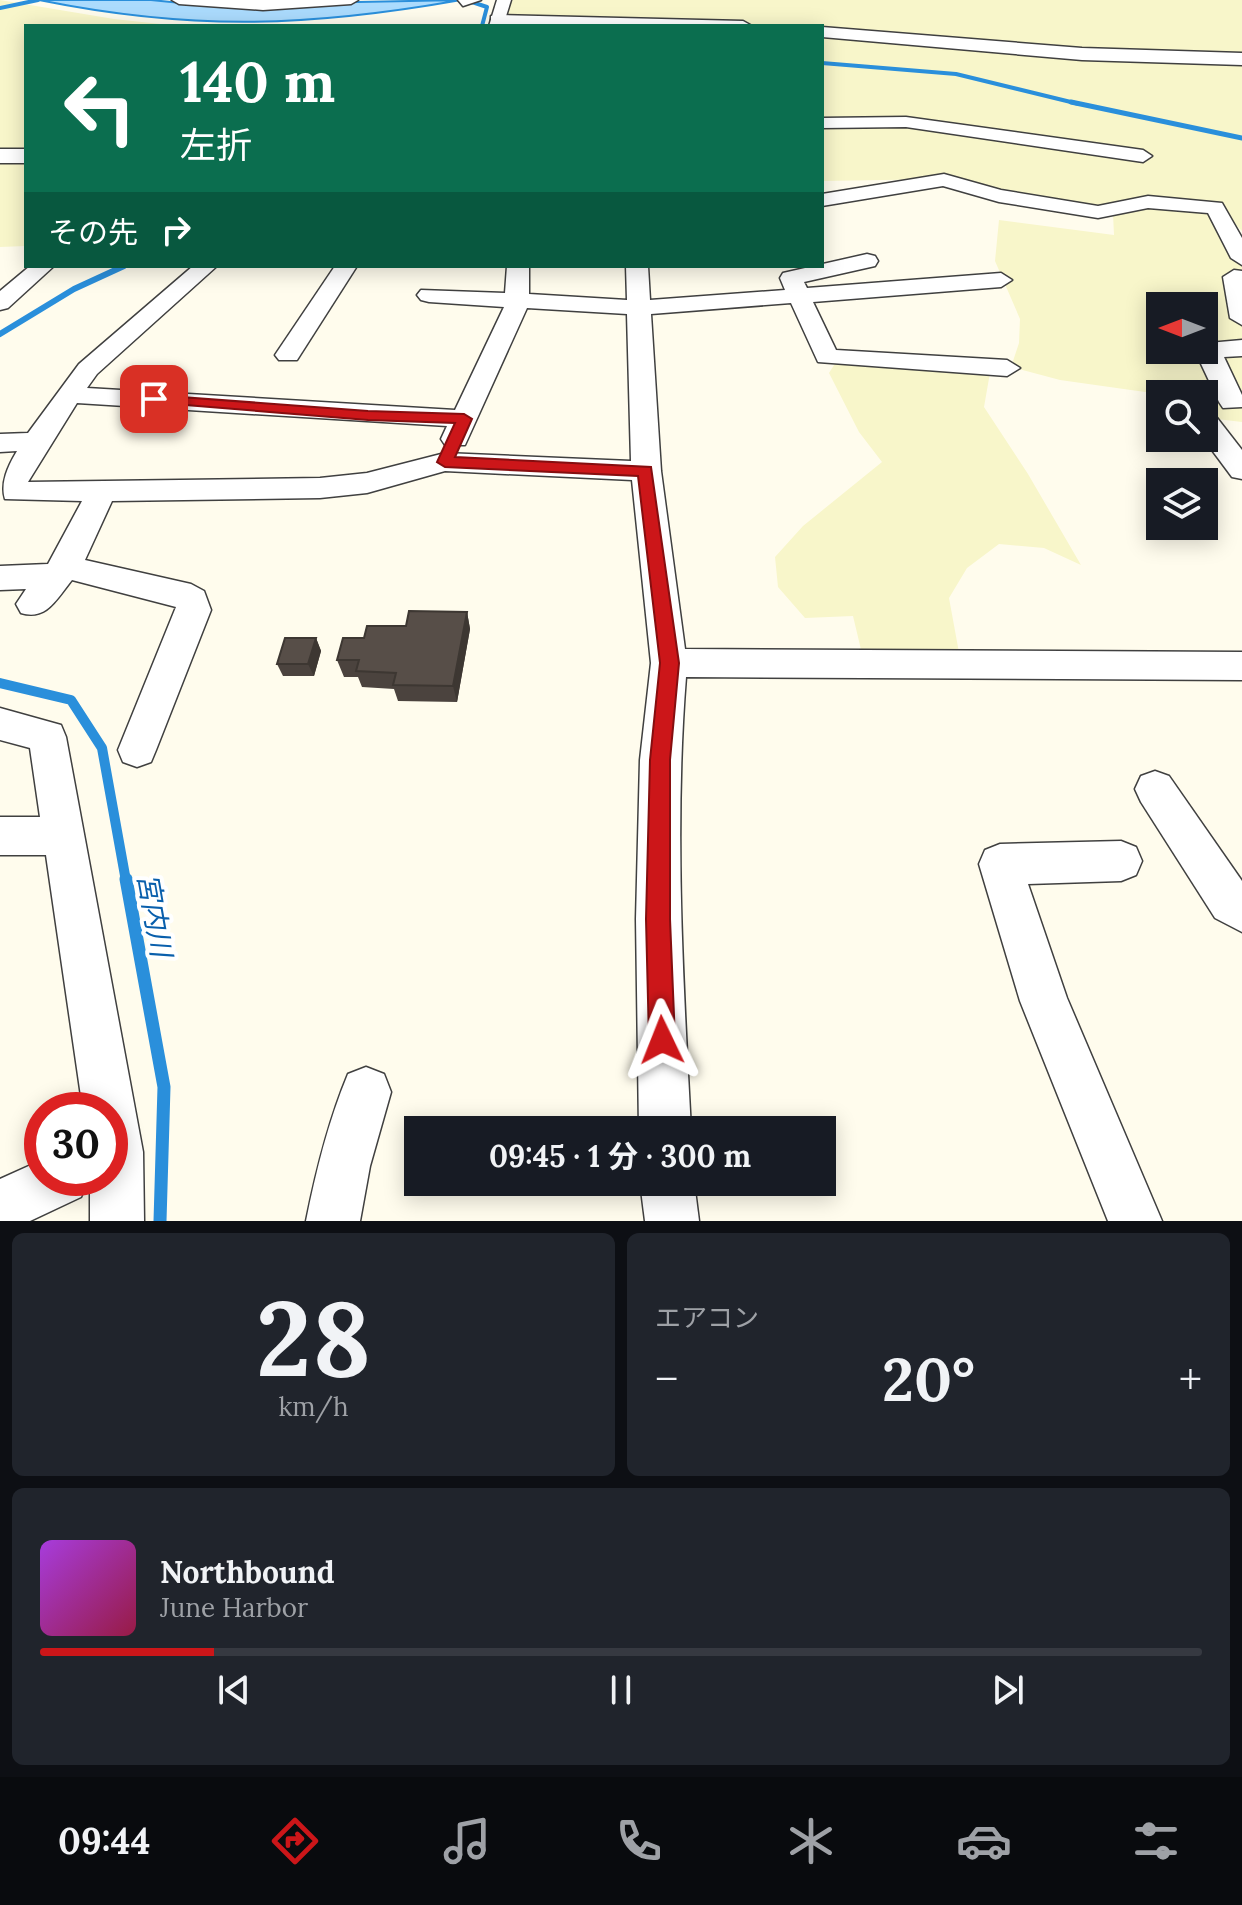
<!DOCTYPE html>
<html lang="ja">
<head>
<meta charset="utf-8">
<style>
	:root { --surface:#171b24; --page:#20242c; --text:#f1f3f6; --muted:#9ea1a6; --line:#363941; --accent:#cc1619 }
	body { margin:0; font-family:Lora,"Noto Sans JP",serif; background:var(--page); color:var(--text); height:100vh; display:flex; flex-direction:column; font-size:30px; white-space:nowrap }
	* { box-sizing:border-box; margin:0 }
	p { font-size:26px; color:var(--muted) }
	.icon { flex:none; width:44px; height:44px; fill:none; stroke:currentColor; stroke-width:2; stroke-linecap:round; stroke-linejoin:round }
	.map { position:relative; height:1221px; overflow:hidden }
	.drawer { display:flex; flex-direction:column; gap:12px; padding:12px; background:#0d0f14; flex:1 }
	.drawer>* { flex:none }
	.guide { position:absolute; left:24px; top:24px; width:800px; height:244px; border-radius:0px; box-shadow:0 4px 20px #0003; background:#0b6e4f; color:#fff; overflow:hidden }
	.needle { width:52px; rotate:270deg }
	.buttons { position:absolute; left:1146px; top:292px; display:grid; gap:16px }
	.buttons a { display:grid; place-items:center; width:72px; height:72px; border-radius:0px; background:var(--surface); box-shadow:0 4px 20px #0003; font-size:40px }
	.speed { position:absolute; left:24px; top:1092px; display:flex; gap:16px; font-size:40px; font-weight:700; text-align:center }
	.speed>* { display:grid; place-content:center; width:104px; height:104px; border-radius:50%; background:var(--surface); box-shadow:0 4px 20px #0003; line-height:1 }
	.speed .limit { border:12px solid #d22; background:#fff; color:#111 }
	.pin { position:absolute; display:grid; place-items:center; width:68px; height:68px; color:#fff; margin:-34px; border-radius:16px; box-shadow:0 4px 12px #0006 }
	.me { position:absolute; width:88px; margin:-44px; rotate:358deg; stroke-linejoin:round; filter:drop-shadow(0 0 6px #0008) }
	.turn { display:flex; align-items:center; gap:28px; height:168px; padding:0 24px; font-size:36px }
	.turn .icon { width:104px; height:104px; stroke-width:2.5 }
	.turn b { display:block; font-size:56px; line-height:68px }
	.then { display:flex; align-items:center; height:76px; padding:0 24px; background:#0003; gap:16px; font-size:30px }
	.big { font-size:60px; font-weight:700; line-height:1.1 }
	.drawer .widget { flex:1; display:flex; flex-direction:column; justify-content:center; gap:12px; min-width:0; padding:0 28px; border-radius:12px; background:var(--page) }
	.drawer .dial { align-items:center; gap:0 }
	.dial b { font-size:104px; line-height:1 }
	.song { display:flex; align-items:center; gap:24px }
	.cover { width:96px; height:96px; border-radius:12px; background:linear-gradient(135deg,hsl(280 70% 55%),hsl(340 70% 35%)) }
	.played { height:8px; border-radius:4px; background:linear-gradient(90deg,var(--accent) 15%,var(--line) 15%) }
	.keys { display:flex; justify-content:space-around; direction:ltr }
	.heat { display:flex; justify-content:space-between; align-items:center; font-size:44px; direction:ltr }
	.drawer .tiles { flex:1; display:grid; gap:12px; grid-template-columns:1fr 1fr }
	.widget:last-child { grid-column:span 2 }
	.trip { position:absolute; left:404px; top:1116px; width:432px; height:80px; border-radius:0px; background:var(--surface); box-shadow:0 4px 20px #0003; font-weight:700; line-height:80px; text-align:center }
	.menu { display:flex; height:128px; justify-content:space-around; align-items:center; background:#090b0e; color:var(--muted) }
	.menu .icon { width:56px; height:56px }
	.menu .selected { color:var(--accent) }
	.menu b { font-size:36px; color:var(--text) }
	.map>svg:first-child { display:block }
	.farmland { fill:#f8f6ca; fill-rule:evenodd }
	.water { fill:#abdbfd; stroke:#2a8fdb; stroke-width:2 }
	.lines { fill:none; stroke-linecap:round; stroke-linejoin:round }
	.stream-far4 { stroke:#2a8fdb; stroke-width:4 }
	.stream-far3 { stroke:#2a8fdb; stroke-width:5 }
	.stream-far2 { stroke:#2a8fdb; stroke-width:6 }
	.stream-far1 { stroke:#2a8fdb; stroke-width:10 }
	.stream { stroke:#2a8fdb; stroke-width:13 }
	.minor-casing { stroke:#404040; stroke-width:3 }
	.tertiary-casing { stroke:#404040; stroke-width:3 }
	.minor { fill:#fff; fill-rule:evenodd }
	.tertiary { fill:#fff; fill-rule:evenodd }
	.wall { fill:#4b433e }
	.shaded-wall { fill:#3d3732 }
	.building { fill:#574e48; stroke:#3d3732; stroke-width:2 }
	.route { fill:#cc1619; stroke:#850e10; stroke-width:2 }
	.labels { text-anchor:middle; stroke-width:8; stroke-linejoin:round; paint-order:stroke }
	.near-water-label { font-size:28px; font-style:italic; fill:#095fac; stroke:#fff }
</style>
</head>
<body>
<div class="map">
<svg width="1242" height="1221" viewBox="0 0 1242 1221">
	<rect width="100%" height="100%" fill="#fffced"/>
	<!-- farmland -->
	<g class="farmland">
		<polygon points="0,0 114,19 179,26 26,26 26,153 0,153"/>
		<polygon points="510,0 1242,0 1242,231 1213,202 1142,200 1112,210 999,194 947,179 822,181 822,26 498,26"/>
		<polygon points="0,160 26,160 26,246 0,247"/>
		<path d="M1142,207L1201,208L1226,221L1236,237L1242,238V422L1208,418L1204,413V394L1145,392L1060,380L1011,367L1019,343L1020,319L995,261L999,220L1114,235L1113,214ZM1160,306H1204V350H1160Z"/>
		<polygon points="836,362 991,367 984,407 1028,474 1081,565 1044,548 999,544 967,568 949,598 960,658 863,658 853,616 805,618 778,587 775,557 803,526 882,462 859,432 829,373"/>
	</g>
	<!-- water -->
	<path class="water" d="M39,0H151L201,5L461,0C309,27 192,31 39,0Z"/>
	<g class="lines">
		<!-- stream-far4 -->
		<g class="stream-far4">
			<polyline points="466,0 487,7 482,26"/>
			<polyline points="0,8 38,0"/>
			<polyline points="822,63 956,74 1079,104"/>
		</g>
		<!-- stream-far3 -->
		<polyline class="stream-far3" points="1071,102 1242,138"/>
		<!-- stream-far2 -->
		<polyline class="stream-far2" points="0,334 74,289 124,266"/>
		<!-- stream-far1 -->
		<polyline class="stream-far1" points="0,683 71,700 102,748 126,881"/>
		<!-- stream -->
		<polyline class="stream" points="126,879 164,1087 160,1221"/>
		<!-- minor casing -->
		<g class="minor-casing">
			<g id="minor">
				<polygon points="172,0 358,0 351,4 263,10 179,4"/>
				<polygon points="458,0 481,0 463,6"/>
				<polygon points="497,0 511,0 503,26 489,26"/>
				<polygon points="906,117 1143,150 1152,156 1143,162 906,127 822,128 822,118"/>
				<polygon points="944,174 1001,190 1098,206 1148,196 1222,203 1242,238 1242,265 1231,258 1208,213 1148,208 1098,218 999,202 943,186 822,206 822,194"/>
				<path d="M867,254L875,256L878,261L875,266L804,282L807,288L1001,273L1012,280L1001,287L813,302L836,350L1007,360L1020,368L1007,376L818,362L791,303L651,314L661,471L685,649L1242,652V680L686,677C674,828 683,979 691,1130H639L636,919L640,760L651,663L632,480L445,471L367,493L320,498L112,501L85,560L191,584L204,591L211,610L156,750L151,762L137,767L123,762L118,750L176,607L72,580C57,598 47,621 21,613L16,604L26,589L0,590V566L48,564L82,501L5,499C0,483 8,466 17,451L0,452V434L28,433L79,364L193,266H217L97,374L87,388L455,410L504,307L429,302L421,300L417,295L421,290L505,293L507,266H529V294L627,300L626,266H648L650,300L785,290L780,278L783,273ZM527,308L627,314L631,461L445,453L367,473L320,478L28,482L77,403L447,426L441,439L445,445H465Z"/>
				<polygon points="30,266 54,266 8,308 0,310 0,291"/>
				<polygon points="335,266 357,266 297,360 279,360 275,355"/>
				<polygon points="1234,270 1242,271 1242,325 1230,318 1223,277"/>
				<polygon points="1242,340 1242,356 1224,357 1242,395 1242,407 1223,408 1219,402 1195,351 1204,350 1204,344 1208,343"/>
				<polygon points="1204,412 1214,414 1242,450 1242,479 1232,477 1203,438"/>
				<polygon points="0,708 61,725 66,737 143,1152 144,1221 90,1221 90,1178 110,1178 110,1110 83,1110 46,855 0,855 0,817 40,817 30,748 0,740"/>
				<polygon points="1155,771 1169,776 1242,881 1242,932 1215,918 1141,802 1135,789 1141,776"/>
				<polygon points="1121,841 1136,847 1142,861 1136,875 1121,881 1028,884 1067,998 1162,1221 1108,1221 1020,1001 979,864 985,850 1000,844"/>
				<path d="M366,1067L384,1074L391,1092L370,1166L360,1221H306C316,1171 328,1122 348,1074Z"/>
				<polygon points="42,1160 42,1178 89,1178 81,1197 30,1221 0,1221 0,1179"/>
				<polygon points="640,1182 694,1182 699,1221 645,1221"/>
			</g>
		</g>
		<!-- tertiary casing -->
		<g class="tertiary-casing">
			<g id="tertiary">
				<polygon points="497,15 743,21 752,26 491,24 491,16"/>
				<polygon points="822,27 1082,48 1242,53 1242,65 1082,60 822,37"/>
				<rect x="0" y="149" width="26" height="14"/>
			</g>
		</g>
		<!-- minor -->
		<use href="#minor" class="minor"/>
		<!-- tertiary -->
		<use href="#tertiary" class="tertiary"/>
	</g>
	<!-- wall -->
	<g class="wall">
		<polygon points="467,612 470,629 457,702 398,701 394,689 362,687 358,677 344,677 337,660 364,638 406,626"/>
		<polygon points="316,638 321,651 314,676 283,676 277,664"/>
	</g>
	<!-- shaded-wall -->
	<g class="shaded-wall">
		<polygon points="467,612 470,629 457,702 453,686"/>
		<polygon points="316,638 321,651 314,676 308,664"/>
	</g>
	<!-- building -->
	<g class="building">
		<polygon points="409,611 467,612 453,686 393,685 396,673 356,671 359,660 337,660 343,638 364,638 367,626 406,626"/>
		<polygon points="285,638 316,638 308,664 277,664"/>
	</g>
	<!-- route -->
	<polygon class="route" points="154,395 368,411 464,414 472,419 455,457 651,467 679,663 670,760 670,919 675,1040 671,1049 662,1053 653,1049 649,1040 646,919 650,760 660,663 638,476 445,467 437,462 455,423 368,420 149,402 146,399"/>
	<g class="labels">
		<!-- near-water labels -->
		<g class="near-water-label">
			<text transform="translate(155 915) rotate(80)" y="10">宮内川</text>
		</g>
	</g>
</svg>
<div class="buttons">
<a><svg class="needle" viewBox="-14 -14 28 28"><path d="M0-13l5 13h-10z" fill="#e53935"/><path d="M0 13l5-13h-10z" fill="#9ea1a6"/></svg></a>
<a><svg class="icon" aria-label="search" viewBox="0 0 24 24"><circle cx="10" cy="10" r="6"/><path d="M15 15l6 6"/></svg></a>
<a><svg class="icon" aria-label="layers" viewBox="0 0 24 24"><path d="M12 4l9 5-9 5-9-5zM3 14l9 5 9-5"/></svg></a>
</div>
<div class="speed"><div class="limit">30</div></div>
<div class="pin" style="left:154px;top:399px;background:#d93025"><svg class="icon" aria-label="arrive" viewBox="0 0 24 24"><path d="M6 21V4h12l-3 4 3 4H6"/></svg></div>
<svg class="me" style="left:662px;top:1040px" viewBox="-20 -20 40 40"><path d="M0-17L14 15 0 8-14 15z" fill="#cc1619" stroke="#fff" stroke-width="4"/></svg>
<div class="trip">09:45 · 1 分 · 300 m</div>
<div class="guide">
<div class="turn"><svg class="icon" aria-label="left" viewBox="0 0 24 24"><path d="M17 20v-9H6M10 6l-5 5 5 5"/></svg><div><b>140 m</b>左折</div></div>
<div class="then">その先<svg class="icon" aria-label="right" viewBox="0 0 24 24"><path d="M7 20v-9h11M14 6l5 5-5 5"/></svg></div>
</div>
</div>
<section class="drawer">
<div class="tiles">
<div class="widget dial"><b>28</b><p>km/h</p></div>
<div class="widget"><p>エアコン</p>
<div class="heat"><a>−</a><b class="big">20°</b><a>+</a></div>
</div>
<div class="widget">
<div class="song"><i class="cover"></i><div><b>Northbound</b><p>June Harbor</p></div></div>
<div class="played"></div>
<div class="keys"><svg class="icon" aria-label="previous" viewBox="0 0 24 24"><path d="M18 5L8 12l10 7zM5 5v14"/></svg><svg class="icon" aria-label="pause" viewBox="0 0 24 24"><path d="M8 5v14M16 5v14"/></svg><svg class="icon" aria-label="next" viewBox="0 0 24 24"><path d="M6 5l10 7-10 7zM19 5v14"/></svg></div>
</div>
</div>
</section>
<nav class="menu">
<b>09:44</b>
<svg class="icon selected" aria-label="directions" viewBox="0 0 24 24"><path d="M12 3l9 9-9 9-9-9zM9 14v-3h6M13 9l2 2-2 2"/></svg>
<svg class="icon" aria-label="music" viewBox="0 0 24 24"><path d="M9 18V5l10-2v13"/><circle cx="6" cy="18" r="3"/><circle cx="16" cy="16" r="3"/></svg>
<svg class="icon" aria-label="phone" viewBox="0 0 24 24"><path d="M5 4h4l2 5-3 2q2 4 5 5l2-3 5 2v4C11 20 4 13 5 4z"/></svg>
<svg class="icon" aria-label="climate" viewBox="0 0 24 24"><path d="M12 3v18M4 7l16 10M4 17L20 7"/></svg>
<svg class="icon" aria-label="car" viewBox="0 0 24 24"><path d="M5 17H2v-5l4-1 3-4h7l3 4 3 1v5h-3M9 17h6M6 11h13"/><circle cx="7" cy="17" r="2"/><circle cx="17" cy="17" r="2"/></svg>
<svg class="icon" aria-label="filters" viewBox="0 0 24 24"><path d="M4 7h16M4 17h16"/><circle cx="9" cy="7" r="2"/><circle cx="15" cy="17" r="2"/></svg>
</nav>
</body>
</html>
